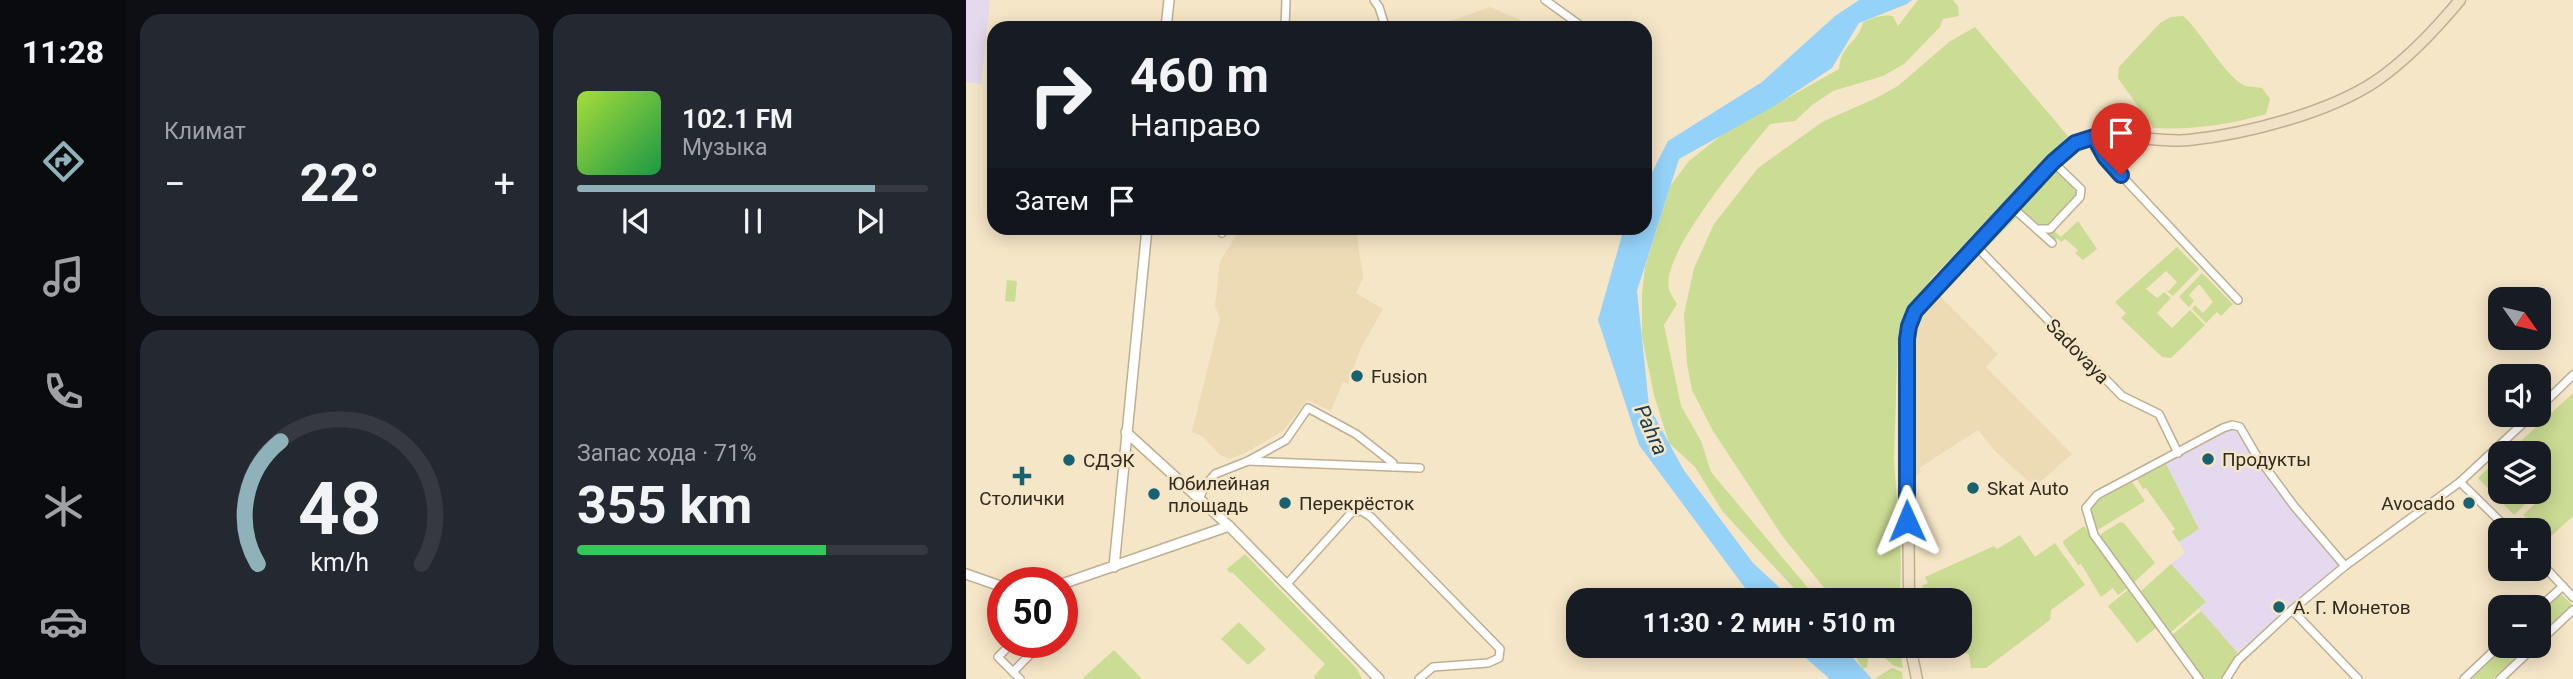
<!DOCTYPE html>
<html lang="ru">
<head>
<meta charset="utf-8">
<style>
	:root { --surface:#171b24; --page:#242831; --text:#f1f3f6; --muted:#9ea1a6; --line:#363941; --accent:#8fb1ba }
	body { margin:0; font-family:Roboto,sans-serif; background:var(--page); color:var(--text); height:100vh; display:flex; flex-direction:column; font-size:26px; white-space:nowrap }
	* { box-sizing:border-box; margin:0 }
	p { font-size:23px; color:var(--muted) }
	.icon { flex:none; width:38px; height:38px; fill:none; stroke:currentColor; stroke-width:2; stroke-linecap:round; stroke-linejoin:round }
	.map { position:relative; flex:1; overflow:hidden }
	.details { display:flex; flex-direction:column; gap:14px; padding:14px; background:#0d0f14; width:840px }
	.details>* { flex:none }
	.top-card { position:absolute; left:21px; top:21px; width:665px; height:214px; border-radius:21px; box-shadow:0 4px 18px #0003; background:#171b24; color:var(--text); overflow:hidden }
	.needle { width:46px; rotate:124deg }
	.buttons { position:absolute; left:1522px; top:287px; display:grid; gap:14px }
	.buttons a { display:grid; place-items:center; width:63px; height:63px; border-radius:14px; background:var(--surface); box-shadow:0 4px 18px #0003; font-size:35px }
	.speed { position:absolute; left:21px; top:567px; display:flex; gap:14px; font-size:35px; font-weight:700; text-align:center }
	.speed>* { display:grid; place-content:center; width:91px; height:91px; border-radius:50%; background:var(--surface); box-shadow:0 4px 18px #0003; line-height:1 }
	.speed .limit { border:10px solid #d22; background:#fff; color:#111 }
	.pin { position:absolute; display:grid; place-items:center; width:60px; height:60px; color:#fff; margin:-72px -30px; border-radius:50% 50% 50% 0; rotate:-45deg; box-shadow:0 0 7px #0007 }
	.pin .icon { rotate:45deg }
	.me { position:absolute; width:77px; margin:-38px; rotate:359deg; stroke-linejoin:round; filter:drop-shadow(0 0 5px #0008) }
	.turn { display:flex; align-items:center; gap:24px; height:147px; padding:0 28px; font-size:32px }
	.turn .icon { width:91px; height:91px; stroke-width:2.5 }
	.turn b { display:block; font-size:49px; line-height:60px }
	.then { display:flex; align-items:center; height:66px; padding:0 28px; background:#0003; gap:14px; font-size:26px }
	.big { font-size:52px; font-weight:700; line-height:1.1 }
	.details .tile { flex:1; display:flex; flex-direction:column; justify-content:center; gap:10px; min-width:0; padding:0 24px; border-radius:21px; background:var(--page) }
	.details .dial { align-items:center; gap:0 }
	.dial svg { height:182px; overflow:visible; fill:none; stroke:var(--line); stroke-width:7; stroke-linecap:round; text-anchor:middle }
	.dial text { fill:var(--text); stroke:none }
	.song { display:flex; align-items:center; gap:21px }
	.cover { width:84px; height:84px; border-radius:10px; background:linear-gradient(135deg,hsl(80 70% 55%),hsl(140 70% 35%)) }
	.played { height:7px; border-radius:4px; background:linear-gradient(90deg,var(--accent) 85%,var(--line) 85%) }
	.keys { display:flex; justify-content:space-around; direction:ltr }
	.heat { display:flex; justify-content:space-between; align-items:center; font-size:38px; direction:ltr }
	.charge { height:10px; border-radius:5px; background:linear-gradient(90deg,#34c759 71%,var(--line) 0) }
	.details .tiles { flex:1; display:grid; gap:14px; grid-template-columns:repeat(2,1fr) }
	.trip { position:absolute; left:600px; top:588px; width:406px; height:70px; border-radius:21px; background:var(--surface); box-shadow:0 4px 18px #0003; font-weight:700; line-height:70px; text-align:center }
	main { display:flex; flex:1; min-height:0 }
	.tabs { display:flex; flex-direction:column; width:126px; justify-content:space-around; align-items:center; background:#090b0e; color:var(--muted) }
	.tabs .icon { width:49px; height:49px }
	.tabs .selected { color:var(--accent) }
	.tabs b { font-size:32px; color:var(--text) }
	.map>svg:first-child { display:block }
	.built { fill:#eddbb6 }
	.education { fill:#e4d9ee }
	.green { fill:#cbdc94 }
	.water { fill:#95d2f9 }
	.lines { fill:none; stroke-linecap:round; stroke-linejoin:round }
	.minor-casing { stroke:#beaf93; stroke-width:10 }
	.tertiary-casing { stroke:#beaf93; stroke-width:12 }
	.secondary-casing { stroke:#beaf93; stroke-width:13 }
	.minor { stroke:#fff; stroke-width:7 }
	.tertiary { stroke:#fff; stroke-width:9 }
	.secondary { stroke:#f0e1c7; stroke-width:10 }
	.route-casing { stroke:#114b97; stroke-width:18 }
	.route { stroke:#1a73e8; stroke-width:12 }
	.poi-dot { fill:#186170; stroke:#f6e6c8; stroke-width:2.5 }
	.labels { text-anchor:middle; stroke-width:5; stroke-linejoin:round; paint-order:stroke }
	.street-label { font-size:19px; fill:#302a1f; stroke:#f6e6c8 }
	.poi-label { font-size:19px; fill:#302a1f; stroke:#f6e6c8; text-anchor:start }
	.water-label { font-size:21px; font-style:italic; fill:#193c50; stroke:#f6e6c8 }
</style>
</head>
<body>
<main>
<nav class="tabs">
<b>11:28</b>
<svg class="icon selected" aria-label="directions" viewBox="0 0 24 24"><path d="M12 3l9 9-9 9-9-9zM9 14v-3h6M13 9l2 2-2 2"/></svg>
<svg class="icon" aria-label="music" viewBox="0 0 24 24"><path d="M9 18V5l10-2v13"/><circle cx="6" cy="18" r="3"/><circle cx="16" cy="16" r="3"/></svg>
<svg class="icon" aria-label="phone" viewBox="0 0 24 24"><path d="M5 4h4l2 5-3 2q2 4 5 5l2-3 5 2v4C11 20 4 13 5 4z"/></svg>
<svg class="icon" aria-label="climate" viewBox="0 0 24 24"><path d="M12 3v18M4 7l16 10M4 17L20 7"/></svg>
<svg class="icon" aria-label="car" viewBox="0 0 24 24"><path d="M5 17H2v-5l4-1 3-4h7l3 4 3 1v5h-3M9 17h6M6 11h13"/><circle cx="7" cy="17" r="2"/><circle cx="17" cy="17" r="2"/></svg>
</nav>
<section class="details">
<div class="tiles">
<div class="tile"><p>Климат</p>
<div class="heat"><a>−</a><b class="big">22°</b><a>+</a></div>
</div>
<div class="tile">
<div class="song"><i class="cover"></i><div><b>102.1 FM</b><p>Музыка</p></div></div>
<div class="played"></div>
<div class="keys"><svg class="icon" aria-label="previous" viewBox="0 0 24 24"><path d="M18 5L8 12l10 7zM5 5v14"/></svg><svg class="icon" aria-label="pause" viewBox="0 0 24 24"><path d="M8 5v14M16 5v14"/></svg><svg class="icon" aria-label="next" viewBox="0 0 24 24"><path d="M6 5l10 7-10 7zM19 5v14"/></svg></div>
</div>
<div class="tile dial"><svg viewBox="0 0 100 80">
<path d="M14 69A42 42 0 1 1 86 69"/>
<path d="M14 69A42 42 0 0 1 24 15" stroke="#8fb1ba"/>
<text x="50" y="56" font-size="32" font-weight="700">48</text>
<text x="50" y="72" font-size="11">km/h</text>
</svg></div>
<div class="tile"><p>Запас хода · 71%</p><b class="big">355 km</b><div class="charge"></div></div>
</div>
</section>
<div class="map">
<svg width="1607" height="679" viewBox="0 0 1607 679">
	<rect width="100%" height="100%" fill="#f6e6c8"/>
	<!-- built -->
	<g class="built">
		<polygon points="524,7 573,28 462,28 468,27"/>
		<polygon points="275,228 390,228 397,278 390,293 417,309 395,348 382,384 377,382 365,411 341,400 317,431 279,453 263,459 254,455 236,436 226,432 254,318 249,306 254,261"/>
		<polygon points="968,290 1032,354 1020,367 1106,454 1073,483 1063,482 1029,451 1012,430 953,468 955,472 948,477 944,472 943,326"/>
	</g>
	<!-- education -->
	<g class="education">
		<polygon points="0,0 24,0 15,84 0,82"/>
		<polygon points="1268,428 1325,507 1374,565 1271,652 1233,609 1240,602 1205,564 1219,553 1213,542 1233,529 1200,464"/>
	</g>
	<!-- green -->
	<g class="green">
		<path d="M952,0H987L992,6L993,16L977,19L974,27L938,64L917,76L867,91L846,105L829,121L804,124C781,152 694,254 703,289C704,294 708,299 711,304L698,325L715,406L735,441L745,472L852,600H839L757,512L729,467L703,443L688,395L676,337V294L679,267L705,185L723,161L757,134L873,69C875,43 893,43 897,22C907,18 916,14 927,16L932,26Z"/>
		<path d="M1217,16C1236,32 1260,79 1280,86C1285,87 1291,87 1296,88L1304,99L1300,114C1263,125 1226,130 1187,128L1152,78L1153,67L1194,23L1205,17Z"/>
		<path d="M1009,27L1102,136L965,279C949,301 937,309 932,336L928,458L935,560L934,600H868L817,537L747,431L726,390L721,364L718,314L728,268L748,224L792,168L856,122L910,98L932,86L983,42Z"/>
		<polygon points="1089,170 1115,192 1079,230 1055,210 1054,206 1084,171"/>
		<polygon points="1049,214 1052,216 1018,250 1016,245 1043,215"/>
		<polygon points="1112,221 1131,249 1117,260 1109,253 1112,250 1099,239 1095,242 1091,238 1088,241 1083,236 1091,227 1089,232 1095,237"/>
		<polygon points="1211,247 1233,269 1207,296 1200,290 1203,291 1211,282 1200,271 1180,289 1191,298 1198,292 1205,298 1191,313 1206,328 1224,310 1239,325 1205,358 1196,357 1155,318 1160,313 1149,302"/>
		<polygon points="1236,273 1267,304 1255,316 1251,312 1240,323 1226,309 1229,305 1237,313 1247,302 1234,285 1232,285 1223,295 1228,301 1223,307 1213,297"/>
		<polygon points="41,280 51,281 49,302 39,301"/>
		<polygon points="1607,393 1607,516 1581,540 1557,515 1579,494 1573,488 1573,453 1542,453"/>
		<polygon points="1535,456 1535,492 1571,493 1548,515 1512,478"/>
		<polygon points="1200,464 1233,529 1213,542 1206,532 1209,529 1180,488 1177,489 1171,479"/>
		<polygon points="1166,482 1179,501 1130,531 1122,512 1125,504"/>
		<polygon points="1154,522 1158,523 1189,563 1166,584 1134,539 1135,534"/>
		<polygon points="1118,526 1163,587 1152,595 1147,588 1135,597 1115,564 1112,565 1097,543 1097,541"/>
		<polygon points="1054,535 1069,557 1089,543 1119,585 1085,610 1084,620 1020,668 1005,668 1003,655 989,646 994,646 994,600 964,600 956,586 962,583 959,577 1028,546 1031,549"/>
		<polygon points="279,554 391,669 396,679 349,679 348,676 359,664 267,573 263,572 261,569"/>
		<polygon points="1205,564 1240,602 1204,633 1174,592"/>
		<polygon points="1163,589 1191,627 1171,643 1142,606"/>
		<polygon points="1595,594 1606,605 1573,636 1573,615"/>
		<polygon points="1235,611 1271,652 1255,679 1239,679 1206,635"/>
		<polygon points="273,622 300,649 282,665 255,639"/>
		<polygon points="883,646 893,646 902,658 901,667 897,669"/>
		<polygon points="905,646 933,646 937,668 928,666"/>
		<polygon points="1540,646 1562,646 1527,679 1505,679"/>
		<polygon points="148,650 176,679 116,679"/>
		<polygon points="926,668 936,672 937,679 908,679"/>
	</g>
	<!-- water -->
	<g class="water">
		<polygon points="893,0 946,0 941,4 893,23 866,68 810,105 713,159 671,291 683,406 717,469 787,563 827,600 788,600 673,445 632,320 658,228 679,228 679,186 702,141 796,82 869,16"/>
		<polygon points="826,646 876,646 906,679 864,679"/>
	</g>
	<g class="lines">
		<!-- minor casing -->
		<g class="minor-casing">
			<g id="minor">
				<polyline points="408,0 413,7 418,23"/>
				<polyline points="579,0 618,28"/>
				<polyline points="319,28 320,0"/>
				<polyline points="1128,137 1138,157 1272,300"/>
				<polyline points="1046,207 1086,243"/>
				<polyline points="614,229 614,228"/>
				<polyline points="1073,229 1084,229 1114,197 1115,189 1087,162"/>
				<polyline points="256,233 260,228"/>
				<polyline points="1010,246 1156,396 1193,414 1212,453"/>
				<polyline points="1573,408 1607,375"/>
				<polyline points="282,461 454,468"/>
				<polyline points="1494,482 1543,530"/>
				<polyline points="233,499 239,486 249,474 282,461 320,440 342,408 390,434 427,463 427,467"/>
				<polyline points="1573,561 1607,597"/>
				<polyline points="321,584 386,512 396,511 405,517 534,649 533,658 522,663 467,667 453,679"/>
				<polyline points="1573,608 1597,586"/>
				<polyline points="1326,610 1392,679"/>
				<polyline points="47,642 32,657 54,679"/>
				<polyline points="1573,642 1607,610"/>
				<polyline points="47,672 76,642"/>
				<polyline points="1233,679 1128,535 1120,508 1131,495 1257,428 1266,425 1274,427 1289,453 1328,506 1379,566"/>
				<polyline points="1260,679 1272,660 1326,610 1379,566 1494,482 1566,415"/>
				<polyline points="1498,679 1535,644"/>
				<polyline points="1534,679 1569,646"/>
			</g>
		</g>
		<!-- tertiary casing -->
		<g class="tertiary-casing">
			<g id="tertiary">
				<polyline points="200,28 203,0"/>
				<polyline points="160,432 263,526 413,679"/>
				<polyline points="148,567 181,228"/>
				<polyline points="0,574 37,587"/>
				<polyline points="96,584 263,526"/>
			</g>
		</g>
		<!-- secondary casing -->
		<g class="secondary-casing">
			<g id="secondary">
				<path d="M943,600L941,339L946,317L954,305L1095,154C1128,122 1181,144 1223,140C1280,134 1362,113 1410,81C1442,59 1469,30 1494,0"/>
				<polyline points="944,646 951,679"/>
			</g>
		</g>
		<!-- minor -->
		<use href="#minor" class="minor"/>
		<!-- tertiary -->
		<use href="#tertiary" class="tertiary"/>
		<!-- secondary -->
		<use href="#secondary" class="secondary"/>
	</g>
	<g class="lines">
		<!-- route casing -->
		<g class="route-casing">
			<polyline id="route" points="941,521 941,339 943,326 949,311 1087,162 1109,143 1128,137 1139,157 1155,175"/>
		</g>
		<!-- route -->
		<use href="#route" class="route"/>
	</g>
	<!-- markers -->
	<g class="poi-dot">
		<circle cx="391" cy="376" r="7"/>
		<circle cx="1242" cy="459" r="7"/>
		<circle cx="103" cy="460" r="7"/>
		<path d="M52.5 465.5h7v7h7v7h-7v7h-7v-7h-7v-7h7z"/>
		<circle cx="1007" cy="488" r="7"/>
		<circle cx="188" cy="494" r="7"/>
		<circle cx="319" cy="503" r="7"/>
		<circle cx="1503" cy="503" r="7"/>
		<circle cx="1313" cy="607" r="7"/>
	</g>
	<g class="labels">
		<!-- street labels -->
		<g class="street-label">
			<text transform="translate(1112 351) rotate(46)" y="7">Sadovaya</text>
		</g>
		<!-- poi labels -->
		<g class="poi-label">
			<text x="405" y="383">Fusion</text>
			<text x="1256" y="466">Продукты</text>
			<text x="117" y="467">СДЭК</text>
			<text x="202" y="490">Юбилейная<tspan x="202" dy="22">площадь</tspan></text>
			<text x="1021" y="495">Skat Auto</text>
			<text x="56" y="505" text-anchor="middle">Столички</text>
			<text x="333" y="510">Перекрёсток</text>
			<text x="1489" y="510" text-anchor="end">Avocado</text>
			<text x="1327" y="614">А. Г. Монетов</text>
		</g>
		<!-- water labels -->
		<g class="water-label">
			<text transform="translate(685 430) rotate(66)" y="7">Pahra</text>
		</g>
	</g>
</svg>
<div class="buttons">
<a><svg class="needle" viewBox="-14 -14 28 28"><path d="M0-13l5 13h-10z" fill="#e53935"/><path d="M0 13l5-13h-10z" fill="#9ea1a6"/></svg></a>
<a><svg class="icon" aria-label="sound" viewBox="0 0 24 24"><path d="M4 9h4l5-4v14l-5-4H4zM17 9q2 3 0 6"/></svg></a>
<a><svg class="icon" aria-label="layers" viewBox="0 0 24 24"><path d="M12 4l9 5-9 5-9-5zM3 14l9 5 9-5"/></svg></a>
<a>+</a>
<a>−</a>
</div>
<div class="speed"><div class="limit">50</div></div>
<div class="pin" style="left:1155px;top:175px;background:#d93025"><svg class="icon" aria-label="arrive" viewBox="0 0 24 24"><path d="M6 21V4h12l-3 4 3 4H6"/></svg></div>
<svg class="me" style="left:941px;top:521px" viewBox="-20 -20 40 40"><path d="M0-17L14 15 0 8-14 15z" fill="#1a73e8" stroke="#fff" stroke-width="4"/></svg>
<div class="trip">11:30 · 2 мин · 510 m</div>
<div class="top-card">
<div class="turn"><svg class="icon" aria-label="right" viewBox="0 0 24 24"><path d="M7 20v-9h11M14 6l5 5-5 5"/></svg><div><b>460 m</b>Направо</div></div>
<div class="then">Затем<svg class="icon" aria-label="arrive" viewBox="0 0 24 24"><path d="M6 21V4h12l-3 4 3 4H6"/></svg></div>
</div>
</div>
</main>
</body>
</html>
